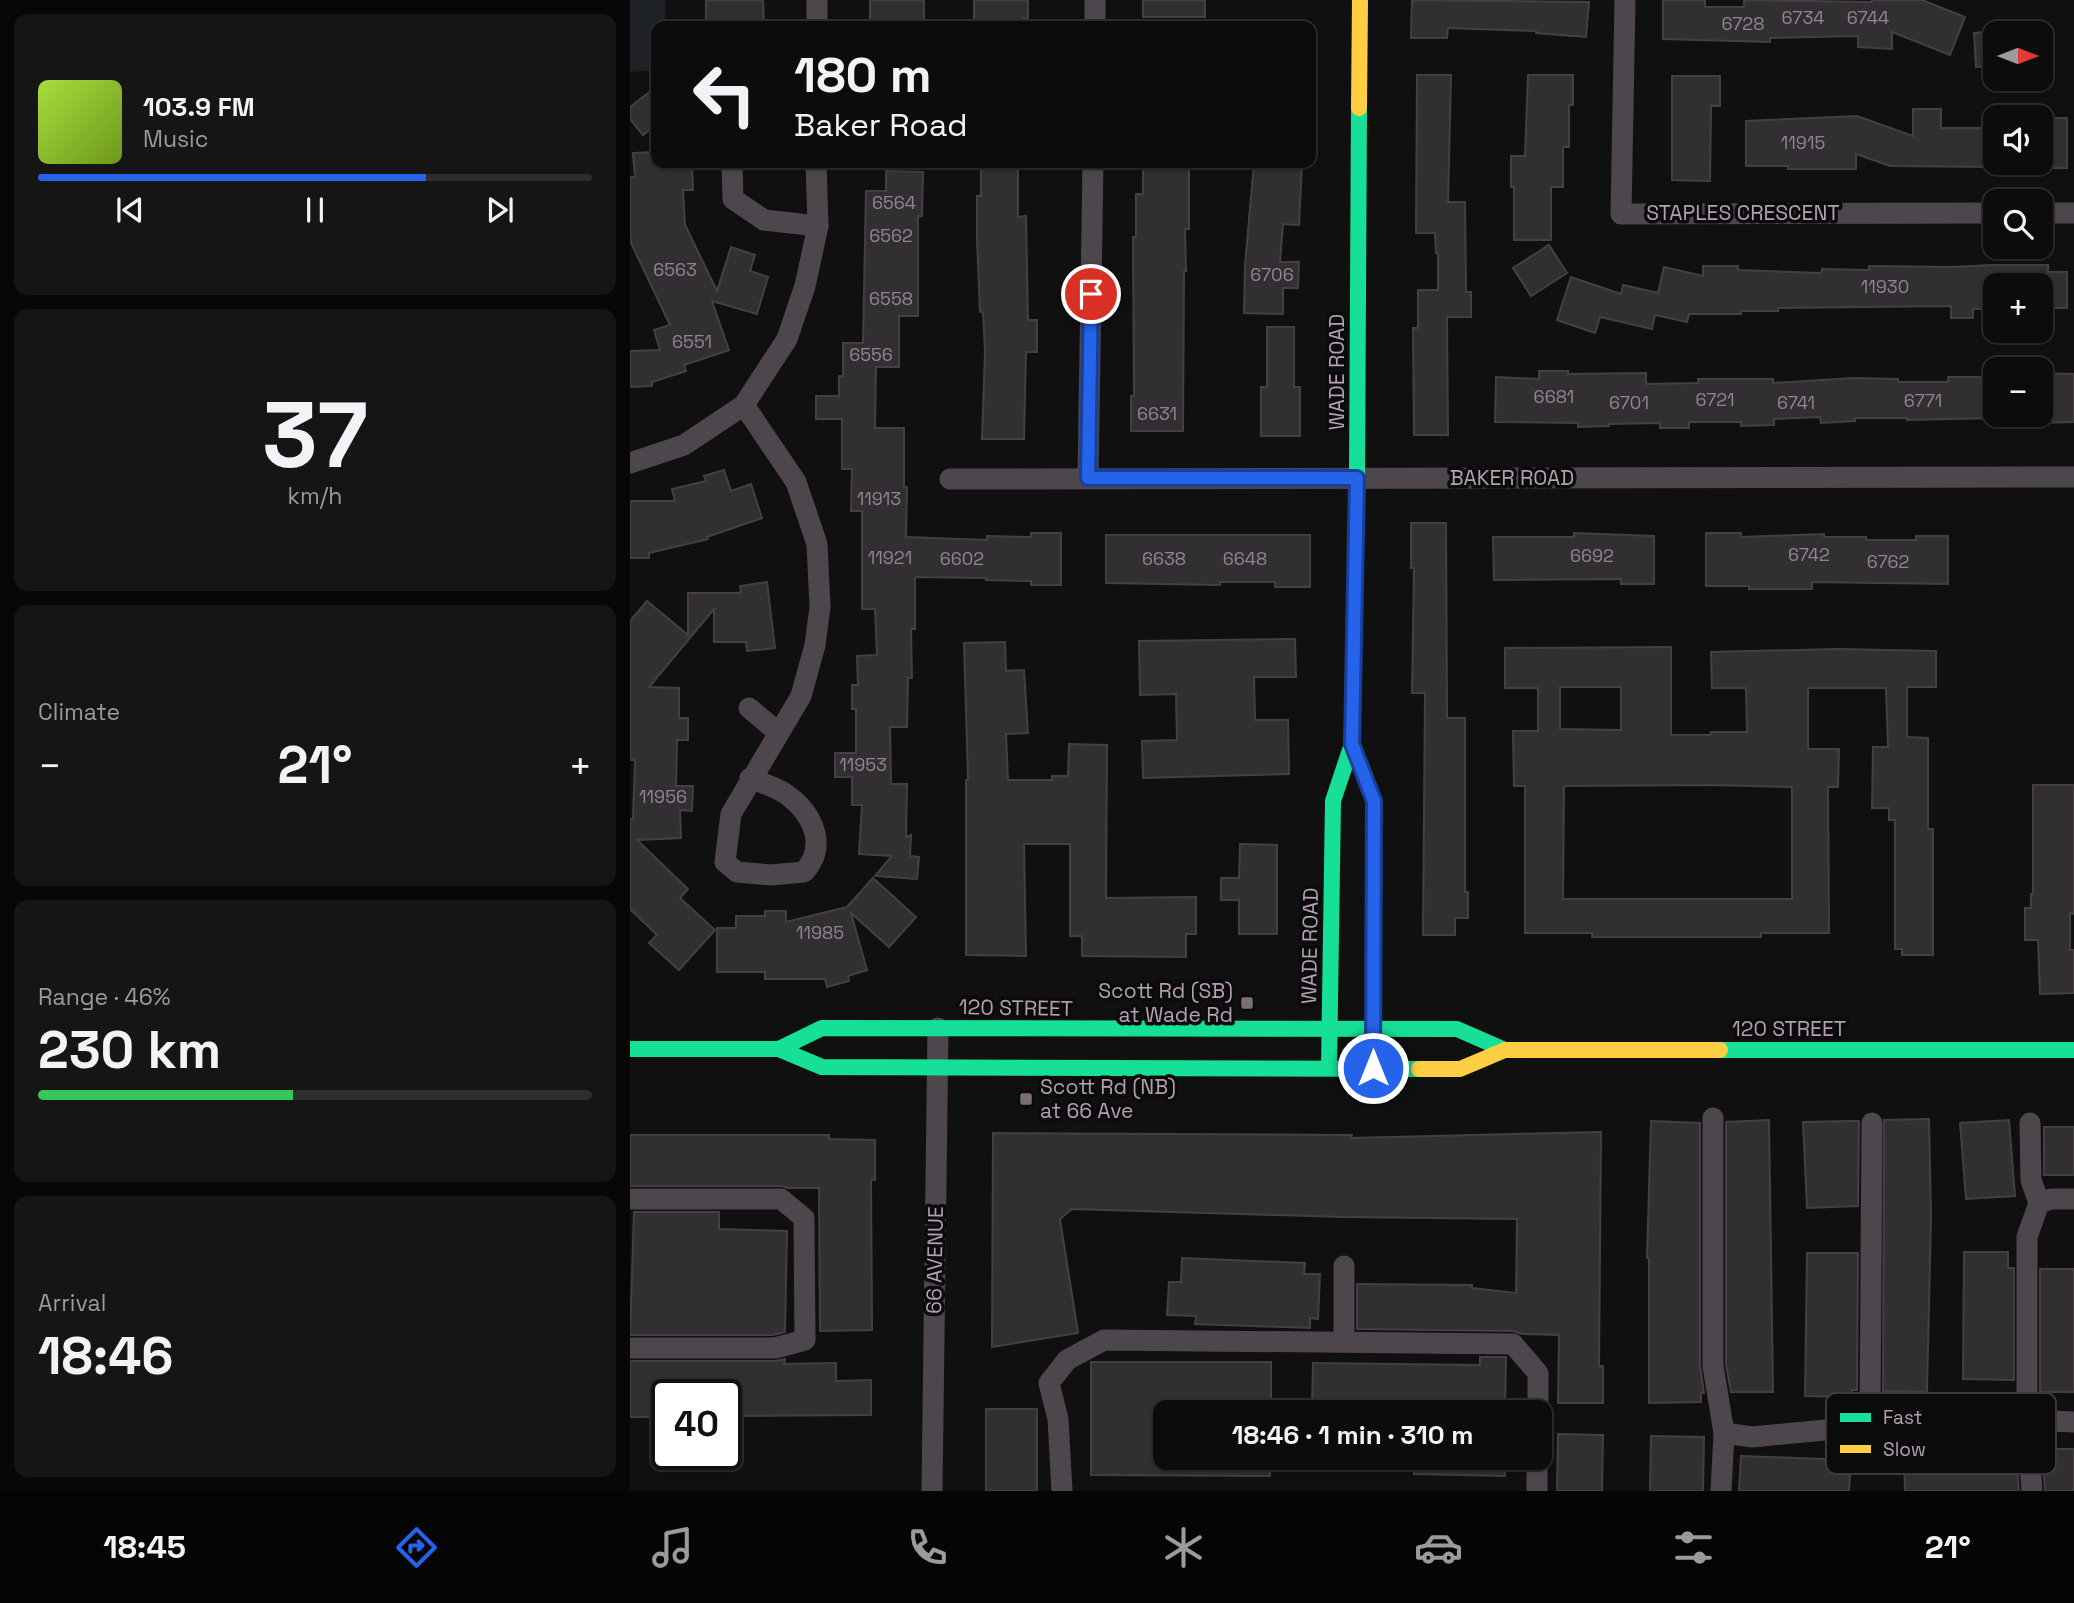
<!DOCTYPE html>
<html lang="en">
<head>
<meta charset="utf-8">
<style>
	:root { --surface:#0d0c0d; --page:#161516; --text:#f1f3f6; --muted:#9a9b9d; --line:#2d2c2e; --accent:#2563eb }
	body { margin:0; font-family:"Space Grotesk",sans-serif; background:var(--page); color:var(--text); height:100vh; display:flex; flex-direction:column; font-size:26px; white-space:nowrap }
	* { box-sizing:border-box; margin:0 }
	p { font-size:23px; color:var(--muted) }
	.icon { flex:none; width:38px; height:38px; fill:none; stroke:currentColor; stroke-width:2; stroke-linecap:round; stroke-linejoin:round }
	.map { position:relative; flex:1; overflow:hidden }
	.drawer { display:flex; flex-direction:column; gap:14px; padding:14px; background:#070707; width:630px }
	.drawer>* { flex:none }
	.guide { position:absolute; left:21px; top:21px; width:665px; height:147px; border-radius:14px; box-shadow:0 2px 5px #0004,0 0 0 2px var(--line); background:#0d0c0d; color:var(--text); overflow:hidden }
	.needle { width:46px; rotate:90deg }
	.fabs { position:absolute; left:1353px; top:21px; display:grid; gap:14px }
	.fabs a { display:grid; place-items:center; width:70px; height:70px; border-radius:14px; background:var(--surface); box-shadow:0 2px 5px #0004,0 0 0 2px var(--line); font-size:35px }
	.speed { position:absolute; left:21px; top:1379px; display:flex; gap:14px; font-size:35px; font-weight:700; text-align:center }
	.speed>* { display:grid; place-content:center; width:91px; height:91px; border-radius:50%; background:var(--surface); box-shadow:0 2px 5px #0004,0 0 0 2px var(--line); line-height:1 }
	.speed .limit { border:4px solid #111; border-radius:10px; background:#fff; color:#111 }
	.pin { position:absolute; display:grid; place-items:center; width:60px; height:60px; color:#fff; margin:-30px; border:4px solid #fff; border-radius:50%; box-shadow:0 2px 7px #0007 }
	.me { position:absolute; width:77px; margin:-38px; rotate:0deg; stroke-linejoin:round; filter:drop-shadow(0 0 5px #0008) }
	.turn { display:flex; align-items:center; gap:24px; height:147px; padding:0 28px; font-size:32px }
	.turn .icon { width:91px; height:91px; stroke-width:2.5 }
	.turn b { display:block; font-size:49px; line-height:60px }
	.big { font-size:52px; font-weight:700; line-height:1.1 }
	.drawer .tile { flex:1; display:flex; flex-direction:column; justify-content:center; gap:10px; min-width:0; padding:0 24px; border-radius:14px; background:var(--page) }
	.drawer .dial { align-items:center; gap:0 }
	.dial b { font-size:91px; line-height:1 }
	.song { display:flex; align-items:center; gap:21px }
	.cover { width:84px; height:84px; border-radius:10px; background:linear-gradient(135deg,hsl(80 70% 55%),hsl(80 70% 35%)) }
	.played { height:7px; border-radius:4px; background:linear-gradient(90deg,var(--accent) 70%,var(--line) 70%) }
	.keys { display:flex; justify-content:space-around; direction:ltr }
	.heat { display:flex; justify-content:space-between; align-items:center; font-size:38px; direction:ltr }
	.charge { height:10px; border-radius:5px; background:linear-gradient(90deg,#34c759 46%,var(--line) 0) }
	.trip { position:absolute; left:523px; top:1400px; width:399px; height:70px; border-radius:14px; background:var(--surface); box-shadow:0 2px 5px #0004,0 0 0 2px var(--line); font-weight:700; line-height:70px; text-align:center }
	.menu { display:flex; height:112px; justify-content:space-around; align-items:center; background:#050505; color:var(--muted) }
	.menu .icon { width:49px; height:49px }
	.menu .current { color:var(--accent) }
	.menu b { font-size:32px; color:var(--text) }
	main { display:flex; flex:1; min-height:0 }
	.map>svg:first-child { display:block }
	.green { fill:#1e2226 }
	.building { fill:#312f31; stroke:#453f45; stroke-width:2; fill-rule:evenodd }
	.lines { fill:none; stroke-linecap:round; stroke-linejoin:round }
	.street { stroke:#4d474d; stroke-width:21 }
	.fast { stroke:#16e098; stroke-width:16 }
	.slow { stroke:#ffcf43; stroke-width:16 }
	.route-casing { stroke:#184099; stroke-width:18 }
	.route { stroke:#2563eb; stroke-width:12 }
	.poi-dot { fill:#7a6e7a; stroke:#0c0b0c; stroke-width:2.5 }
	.labels { text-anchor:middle; stroke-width:7; stroke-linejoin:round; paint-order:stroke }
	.number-label { font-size:18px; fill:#928492 }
	.street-label { font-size:21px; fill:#b3a0b3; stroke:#0c0b0c }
	.poi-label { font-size:21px; fill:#b3a0b3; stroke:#0c0b0c; text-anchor:end }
	.key { fill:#0c0b0c; stroke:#3e383e; stroke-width:2 }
	.key-label { font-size:19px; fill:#b3a0b3 }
</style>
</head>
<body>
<main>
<section class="drawer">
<div class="tile">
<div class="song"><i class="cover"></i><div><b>103.9 FM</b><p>Music</p></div></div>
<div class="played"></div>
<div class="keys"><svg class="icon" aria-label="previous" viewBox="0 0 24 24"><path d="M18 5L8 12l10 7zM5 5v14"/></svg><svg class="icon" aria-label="pause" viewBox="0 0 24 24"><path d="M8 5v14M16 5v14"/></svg><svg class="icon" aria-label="next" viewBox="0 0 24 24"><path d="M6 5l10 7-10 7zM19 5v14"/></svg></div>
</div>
<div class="tile dial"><b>37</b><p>km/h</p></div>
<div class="tile"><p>Climate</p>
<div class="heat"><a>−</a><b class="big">21°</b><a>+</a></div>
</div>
<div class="tile"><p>Range · 46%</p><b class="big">230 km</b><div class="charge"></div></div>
<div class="tile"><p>Arrival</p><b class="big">18:46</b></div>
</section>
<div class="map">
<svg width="1444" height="1491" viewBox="0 0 1444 1491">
	<rect width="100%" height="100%" fill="#111011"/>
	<!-- green -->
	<polygon class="green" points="0,0 35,0 35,26 26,26 26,70 0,72"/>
	<!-- building -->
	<g class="building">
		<polygon points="76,0 133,0 134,26 76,26"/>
		<rect x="240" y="0" width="54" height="26"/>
		<polygon points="344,0 398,0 398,18 393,18 393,26 344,26"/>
		<rect x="513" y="0" width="62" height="17"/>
		<polygon points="782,0 959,2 956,37 906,33 906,31 818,28 817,38 781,38"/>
		<polygon points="1033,0 1075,0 1075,7 1114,7 1114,0 1242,2 1242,0 1292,0 1335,17 1320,55 1262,32 1262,49 1228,47 1228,36 1140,38 1140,42 1033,39"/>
		<polygon points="1365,31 1365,66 1346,67 1344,33"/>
		<polygon points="787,75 821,75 818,202 835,202 836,292 841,292 841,317 817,317 818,435 784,435 783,328 788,328 788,290 808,290 808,253 806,253 805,233 786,233"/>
		<polygon points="898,75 943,75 943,105 939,105 939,147 933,147 933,187 921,187 921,240 884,240 884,187 881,187 881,156 895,156"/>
		<polygon points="1042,76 1090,76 1090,106 1081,106 1080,181 1042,180"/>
		<polygon points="26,87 26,125 13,135 0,119 0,107"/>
		<polygon points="1283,109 1311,109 1311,128 1365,128 1365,167 1260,166 1226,154 1226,169 1158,169 1158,166 1116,166 1116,121 1227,116 1283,136"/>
		<rect x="1410" y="118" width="27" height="50"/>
		<polygon points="26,152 26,163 45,163 45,167 62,166 63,190 53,190 55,225 87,291 101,247 125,255 120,271 138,277 127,314 82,301 99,350 54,365 56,371 22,382 22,386 0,387 0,351 30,350 24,330 40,325 1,243 0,235 0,177 5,177 3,153"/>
		<polygon points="351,163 388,163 388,217 396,216 398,320 407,320 407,352 396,352 394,439 352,439 355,352 353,312 350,312 347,239 347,196 351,196"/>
		<polygon points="513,163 559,163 559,229 555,229 556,271 554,271 553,431 501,431 501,396 504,396 503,237 506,237 506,194 513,194"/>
		<polygon points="624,163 672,163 669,225 653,224 650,262 669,262 668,288 653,288 653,314 614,313 615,265"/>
		<polygon points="256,171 293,172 292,216 288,216 288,316 269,316 269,367 246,367 245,428 274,428 274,487 277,487 276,537 357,540 357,536 401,537 401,533 431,533 431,585 401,585 401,581 356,580 356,578 286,577 285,579 285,629 281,629 282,678 278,678 277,727 260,727 261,784 277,784 276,837 281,835 280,856 289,857 287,879 245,876 262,856 229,854 232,805 222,805 222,777 205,777 205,753 226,753 226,709 222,709 222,685 228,685 227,656 247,655 245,609 232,609 232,511 221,511 222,469 212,469 212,419 186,419 186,396 209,396 209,376 213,376 213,343 233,343 236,191 256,191"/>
		<polygon points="919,245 937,273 901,296 883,268"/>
		<polygon points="1362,265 1418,265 1418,272 1437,272 1437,308 1410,308 1410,285 1365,285 1365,309 1343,309 1343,318 1321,318 1321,306 1148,308 1148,311 1111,311 1111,314 1059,314 1057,322 1025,315 1022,329 970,317 965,333 927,320 941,277 991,294 993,285 1028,293 1034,267 1073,276 1073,266 1108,266 1108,270 1191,273 1192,269 1239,270 1239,266 1321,267"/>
		<polygon points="637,327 664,327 664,387 670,387 670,436 631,436 631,387 637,387"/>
		<polygon points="909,371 938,371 938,374 1016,373 1016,384 1068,383 1068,379 1143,379 1143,383 1223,378 1268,379 1268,382 1318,382 1318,377 1351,377 1351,383 1365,383 1365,418 1277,420 1277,418 1225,418 1225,421 1191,423 1190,417 1144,419 1144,425 1111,426 1111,422 1059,422 1059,428 1030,428 1030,423 979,424 979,426 948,427 948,423 865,422 866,377 909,379"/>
		<polygon points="1410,373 1444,374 1444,422 1410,423"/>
		<polygon points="94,470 101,491 121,484 132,518 77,537 78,539 19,553 19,558 0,558 0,501 45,501 42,489 76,481 74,476"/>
		<polygon points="781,523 816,523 817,718 835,718 835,892 838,892 838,918 825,918 825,935 793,935 795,693 782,693 784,568 781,568"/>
		<polygon points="944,533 1024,536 1024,584 991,584 991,579 864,580 863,537 944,537"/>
		<polygon points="1076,533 1111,533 1111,537 1194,534 1194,537 1236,537 1236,540 1286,540 1286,536 1318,536 1318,584 1182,582 1182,589 1119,589 1119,586 1076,586"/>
		<polygon points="476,535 680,535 680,587 645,587 645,582 590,582 590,585 476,583"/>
		<polygon points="137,582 145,648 117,651 116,642 84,642 84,609 19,687 49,688 49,718 58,718 58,740 47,740 46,786 63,786 62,811 50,810 51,838 7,840 58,889 50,898 85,930 49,970 19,943 27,935 0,909 0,819 3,819 5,760 0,760 0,621 17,601 58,635 58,593 111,593 110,586"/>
		<polygon points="665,639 666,677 624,677 625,720 658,720 659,774 513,778 512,741 547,740 546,694 510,695 509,641"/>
		<polygon points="375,642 376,671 394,670 398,733 376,734 378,780 422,780 422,776 438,776 439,744 477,745 476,898 566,897 566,934 556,934 556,957 452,956 452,936 440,936 440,844 394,844 396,956 336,955 336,780 338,780 334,643"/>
		<path d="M1041,647V735H1080L1081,732H1117L1116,688H1082L1081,652L1206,649L1306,651V687H1277V737L1298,738V829H1303V955H1272V949H1265V820H1259V808H1242L1243,747H1258L1256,688H1178V749H1209L1208,787H1198L1199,933H1131V937H962V933H895V786H884L883,731H908V688H875V648ZM930,687H991V730L930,729ZM1080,785L1162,787V899H933L934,786Z"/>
		<polygon points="1403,785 1444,785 1444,914 1440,913 1440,950 1444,950 1444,993 1410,994 1408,940 1395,940 1395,908 1401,908 1401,894 1403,894"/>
		<polygon points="610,844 647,845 647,934 609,934 609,900 591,900 591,878 609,878"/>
		<polygon points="243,878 286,917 259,947 221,913 237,970 218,976 219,981 197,987 195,979 135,979 135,972 87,972 87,928 106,928 106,916 135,916 135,911 156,911 156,922 217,907"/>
		<polygon points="1299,1119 1301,1216 1297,1392 1253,1391 1254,1120"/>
		<polygon points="1139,1120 1143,1392 1101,1392 1096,1365 1096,1122"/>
		<polygon points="1379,1120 1385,1196 1336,1199 1330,1123"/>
		<polygon points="1021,1121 1070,1123 1070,1366 1074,1393 1071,1393 1071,1402 1019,1403 1019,1259 1017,1258"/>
		<polygon points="1222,1121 1229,1121 1228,1206 1177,1208 1173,1122"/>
		<rect x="1414" y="1127" width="30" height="48"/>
		<polygon points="971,1132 969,1366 973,1366 973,1403 928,1403 929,1335 892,1334 883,1331 727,1329 727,1284 842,1285 842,1288 886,1293 887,1219 713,1217 442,1209 430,1219 448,1333 362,1347 363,1133 722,1135 721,1138"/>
		<polygon points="0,1135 199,1135 199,1139 245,1140 245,1180 241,1180 242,1330 190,1331 189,1188 158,1188 151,1186 0,1186"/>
		<polygon points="4,1212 89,1212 89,1229 157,1231 155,1332 143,1335 0,1335"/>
		<polygon points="1334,1252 1378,1252 1378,1268 1384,1268 1384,1380 1333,1379"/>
		<polygon points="1177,1253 1228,1253 1227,1390 1222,1390 1222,1397 1175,1396"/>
		<polygon points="552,1258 675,1263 674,1274 690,1274 688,1319 680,1318 680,1328 565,1324 566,1316 537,1315 539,1282 551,1282"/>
		<rect x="1410" y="1269" width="34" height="123"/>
		<polygon points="850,1357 876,1357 875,1411 682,1408 683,1363 850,1365"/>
		<polygon points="155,1359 154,1364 206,1363 206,1381 241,1380 241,1415 96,1416 96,1395 37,1395 37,1417 0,1417 0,1361 145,1361"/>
		<polygon points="461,1362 641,1362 641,1408 536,1407 536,1458 640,1458 640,1476 461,1475"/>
		<rect x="356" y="1409" width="51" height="82"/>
		<polygon points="928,1434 973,1435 972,1491 927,1491"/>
		<polygon points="1021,1436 1074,1437 1073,1491 1020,1491"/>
		<polygon points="1412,1449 1444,1449 1444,1491 1415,1491"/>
		<polygon points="1274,1453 1386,1453 1389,1491 1275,1491"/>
		<polygon points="1111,1456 1221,1460 1219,1491 1109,1491"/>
		<polygon points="784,1458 875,1458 875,1476 784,1474"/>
	</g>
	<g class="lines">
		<!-- street -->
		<g class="street">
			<polyline points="995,0 991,214 1365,213"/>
			<polyline points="187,26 187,0"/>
			<polyline points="465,26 465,0"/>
			<polyline points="106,163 102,166 103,199 134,220 188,226"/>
			<polyline points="1410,213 1444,213"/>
			<path d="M114,405L166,482L187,544L190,607L185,645L171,696L101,814L95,862L107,872L141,875L174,872C197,847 184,816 160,797C150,788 133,784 120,778"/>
			<polyline points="0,463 54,445 114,405 157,339 175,286 188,226 186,163"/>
			<polyline points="458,478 463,163"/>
			<polyline points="320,479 1444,477"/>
			<polyline points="119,708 149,733"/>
			<polyline points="1083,1118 1083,1366 1094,1433 1091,1491"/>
			<polyline points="1400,1123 1401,1180 1409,1203 1397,1237 1397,1420 1402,1491"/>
			<polyline points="0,1199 151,1199 174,1218 175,1340 145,1348 0,1348"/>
			<polyline points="1409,1203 1421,1199 1444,1199"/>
			<polyline points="714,1342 714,1266"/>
			<polyline points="1240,1419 1242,1123"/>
			<polyline points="1094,1433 1122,1437 1216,1428 1240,1419 1283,1432 1397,1420 1444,1422"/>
			<polyline points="302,1491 308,1028"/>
			<polyline points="432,1491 428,1419 419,1383 437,1360 474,1340 883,1344 908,1373 908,1412"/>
			<polyline points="907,1491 907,1458"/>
		</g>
		<!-- fast -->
		<g class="fast">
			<polyline points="722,744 744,801 743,1048"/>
			<polyline points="0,1049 149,1049 192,1067 789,1069"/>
			<polyline points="149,1049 192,1028 827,1029 875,1050"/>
			<polyline points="1090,1050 1444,1050"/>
			<polyline points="699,1068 703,801 722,744 727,478 729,108"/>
		</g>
		<!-- slow -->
		<g class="slow">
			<polyline points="729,108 730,0"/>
			<polyline points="789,1069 830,1069 875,1050 1090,1050"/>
		</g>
	</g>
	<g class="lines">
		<!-- route casing -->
		<g class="route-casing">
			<polyline id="route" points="461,294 458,478 727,478 722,744 744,801 743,1068"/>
		</g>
		<!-- route -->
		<use href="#route" class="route"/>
	</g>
	<!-- markers -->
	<g class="poi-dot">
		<rect x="610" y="996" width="14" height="14" rx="3.5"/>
		<rect x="389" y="1092" width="14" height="14" rx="3.5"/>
	</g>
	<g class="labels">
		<!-- number labels -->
		<g class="number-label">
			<text x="1173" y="24">6734</text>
			<text x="1238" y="24">6744</text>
			<text x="1113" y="30">6728</text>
			<text x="1173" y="149">11915</text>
			<text x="264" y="209">6564</text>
			<text x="261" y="242">6562</text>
			<text x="45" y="276">6563</text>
			<text x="642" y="281">6706</text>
			<text x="1255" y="293">11930</text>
			<text x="261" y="305">6558</text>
			<text x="62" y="348">6551</text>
			<text x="241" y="361">6556</text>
			<text x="924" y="403">6681</text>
			<text x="1085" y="406">6721</text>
			<text x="1293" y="407">6771</text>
			<text x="999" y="409">6701</text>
			<text x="1166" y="409">6741</text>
			<text x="527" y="420">6631</text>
			<text x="249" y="505">11913</text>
			<text x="1179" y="561">6742</text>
			<text x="962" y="562">6692</text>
			<text x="260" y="564">11921</text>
			<text x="332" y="565">6602</text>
			<text x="534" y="565">6638</text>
			<text x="615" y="565">6648</text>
			<text x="1258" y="568">6762</text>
			<text x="233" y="771">11953</text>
			<text x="33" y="803">11956</text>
			<text x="190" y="939">11985</text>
		</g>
		<!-- street labels -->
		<g class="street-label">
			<text x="1113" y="220">STAPLES CRESCENT</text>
			<text transform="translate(707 372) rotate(-90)" y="7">WADE ROAD</text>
			<text x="882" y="485">BAKER ROAD</text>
			<text transform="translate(680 946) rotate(-89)" y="7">WADE ROAD</text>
			<text transform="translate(386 1008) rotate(1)" y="7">120 STREET</text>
			<text x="1159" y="1036">120 STREET</text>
			<text transform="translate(305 1260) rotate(-89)" y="7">66 AVENUE</text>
		</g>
		<!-- poi labels -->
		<g class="poi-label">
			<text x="603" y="998">Scott Rd (SB)<tspan x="603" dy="24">at Wade Rd</tspan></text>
			<text x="410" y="1094" text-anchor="start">Scott Rd (NB)<tspan x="410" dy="24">at 66 Ave</tspan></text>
		</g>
	</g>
	<!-- legend -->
	<rect x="1196" y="1393" width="230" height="81" rx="10" class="key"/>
	<rect x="1210" y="1413" width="31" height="9" fill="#16e098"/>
	<rect x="1210" y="1445" width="31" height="8" fill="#ffcf43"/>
	<g class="key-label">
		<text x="1253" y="1424">Fast</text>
		<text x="1253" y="1456">Slow</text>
	</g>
</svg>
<div class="fabs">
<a><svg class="needle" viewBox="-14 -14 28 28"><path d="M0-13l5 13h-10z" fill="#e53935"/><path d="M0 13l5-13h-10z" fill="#9a9b9d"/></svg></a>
<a><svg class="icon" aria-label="sound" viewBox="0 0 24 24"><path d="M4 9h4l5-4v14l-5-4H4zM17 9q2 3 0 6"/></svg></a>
<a><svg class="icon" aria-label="search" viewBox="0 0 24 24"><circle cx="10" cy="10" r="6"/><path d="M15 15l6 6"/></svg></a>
<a>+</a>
<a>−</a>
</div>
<div class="speed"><div class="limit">40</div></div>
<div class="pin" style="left:461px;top:294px;background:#d93025"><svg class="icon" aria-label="arrive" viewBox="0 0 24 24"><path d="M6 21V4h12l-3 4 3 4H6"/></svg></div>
<svg class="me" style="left:743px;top:1068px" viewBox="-20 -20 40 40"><circle r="17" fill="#2563eb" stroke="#fff" stroke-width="3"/><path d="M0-11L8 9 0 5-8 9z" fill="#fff"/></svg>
<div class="trip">18:46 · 1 min · 310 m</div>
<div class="guide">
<div class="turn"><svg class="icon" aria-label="left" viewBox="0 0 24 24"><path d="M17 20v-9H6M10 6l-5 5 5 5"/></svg><div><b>180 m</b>Baker Road</div></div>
</div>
</div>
</main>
<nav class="menu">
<b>18:45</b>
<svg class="icon current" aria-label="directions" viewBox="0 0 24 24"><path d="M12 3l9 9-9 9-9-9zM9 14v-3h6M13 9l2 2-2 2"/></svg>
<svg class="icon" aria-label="music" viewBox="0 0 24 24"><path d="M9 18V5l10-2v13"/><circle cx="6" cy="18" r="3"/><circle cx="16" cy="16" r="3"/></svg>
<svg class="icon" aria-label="phone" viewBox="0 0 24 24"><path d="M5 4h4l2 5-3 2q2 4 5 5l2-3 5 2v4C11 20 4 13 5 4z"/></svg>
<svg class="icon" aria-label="climate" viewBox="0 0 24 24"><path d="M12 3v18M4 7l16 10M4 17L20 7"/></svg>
<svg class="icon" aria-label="car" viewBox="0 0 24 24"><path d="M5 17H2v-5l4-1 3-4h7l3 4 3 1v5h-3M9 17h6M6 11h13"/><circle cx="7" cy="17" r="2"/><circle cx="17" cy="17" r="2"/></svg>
<svg class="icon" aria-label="filters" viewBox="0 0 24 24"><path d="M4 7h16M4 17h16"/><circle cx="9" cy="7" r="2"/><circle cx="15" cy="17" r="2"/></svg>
<b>21°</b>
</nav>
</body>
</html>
